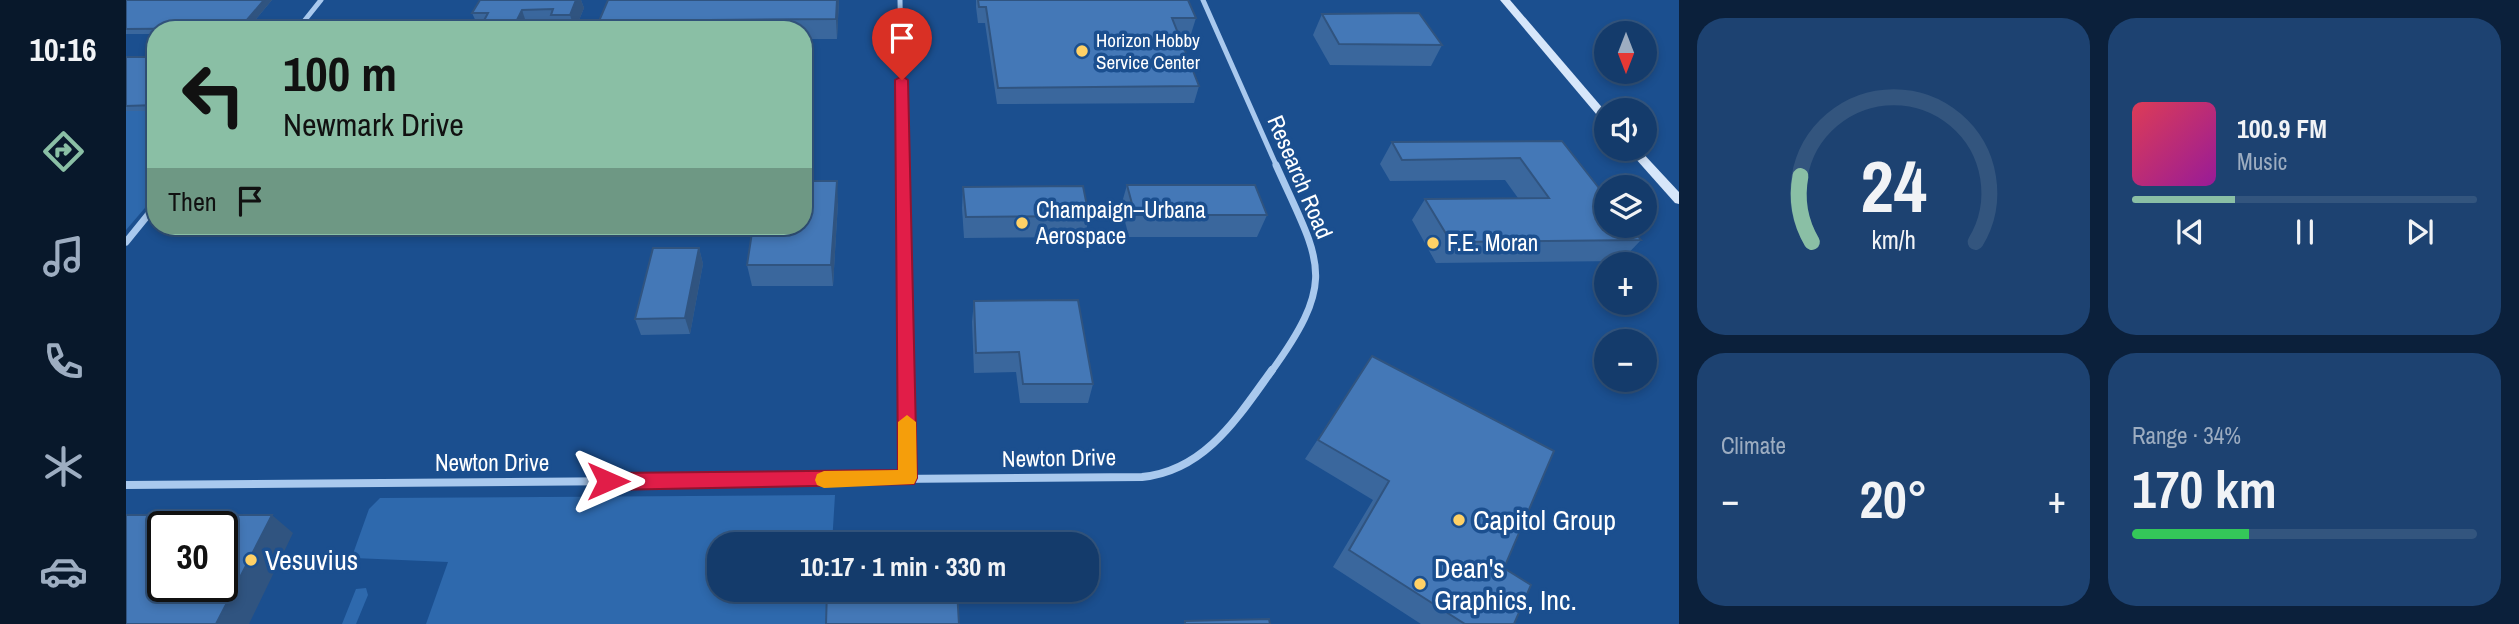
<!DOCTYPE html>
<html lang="en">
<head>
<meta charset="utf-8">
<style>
	:root { --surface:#143b6b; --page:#1d4271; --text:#f1f3f6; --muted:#9dadc1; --line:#33557e; --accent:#8abfa5 }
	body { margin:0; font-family:"Archivo Narrow",sans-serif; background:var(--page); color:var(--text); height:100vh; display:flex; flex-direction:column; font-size:26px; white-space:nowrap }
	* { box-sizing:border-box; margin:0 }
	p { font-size:23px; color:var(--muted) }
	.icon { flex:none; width:38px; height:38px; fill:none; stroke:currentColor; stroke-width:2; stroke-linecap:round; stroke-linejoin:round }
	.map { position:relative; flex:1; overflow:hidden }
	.drawer { display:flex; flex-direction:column; gap:18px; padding:18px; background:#0b203b; width:840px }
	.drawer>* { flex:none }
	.banner { position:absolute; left:21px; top:21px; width:665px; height:214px; border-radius:28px; box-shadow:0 4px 10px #0003,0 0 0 2px var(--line); background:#8abfa5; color:#111; overflow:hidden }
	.needle { width:46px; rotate:180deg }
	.controls { position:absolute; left:1468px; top:21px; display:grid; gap:14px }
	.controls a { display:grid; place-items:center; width:63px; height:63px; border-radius:50%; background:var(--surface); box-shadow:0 4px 10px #0003,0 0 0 2px var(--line); font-size:35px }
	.speed { position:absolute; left:21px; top:511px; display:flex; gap:14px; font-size:35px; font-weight:700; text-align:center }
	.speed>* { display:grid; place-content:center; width:91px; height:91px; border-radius:50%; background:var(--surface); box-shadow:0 4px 10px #0003,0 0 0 2px var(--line); line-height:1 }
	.speed .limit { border:4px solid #111; border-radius:10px; background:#fff; color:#111 }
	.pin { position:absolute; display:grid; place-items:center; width:60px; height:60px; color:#fff; margin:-72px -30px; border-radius:50% 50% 50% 0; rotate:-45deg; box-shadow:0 0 7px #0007 }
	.pin .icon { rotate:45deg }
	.me { position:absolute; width:77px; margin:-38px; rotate:90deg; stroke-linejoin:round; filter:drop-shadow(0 0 5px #0008) }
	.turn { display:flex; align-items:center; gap:24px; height:147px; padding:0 21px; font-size:32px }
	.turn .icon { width:91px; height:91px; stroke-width:2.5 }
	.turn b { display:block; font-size:49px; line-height:60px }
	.then { display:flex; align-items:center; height:66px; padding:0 21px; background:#0003; gap:14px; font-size:26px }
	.big { font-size:52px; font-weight:700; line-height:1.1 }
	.drawer .tile { flex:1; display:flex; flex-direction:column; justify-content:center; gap:10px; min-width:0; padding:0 24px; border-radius:28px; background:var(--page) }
	.drawer .dial { align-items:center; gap:0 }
	.dial svg { height:182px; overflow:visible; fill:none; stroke:var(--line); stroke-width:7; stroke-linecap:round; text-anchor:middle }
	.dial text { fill:var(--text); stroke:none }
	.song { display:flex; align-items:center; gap:21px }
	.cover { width:84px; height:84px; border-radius:10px; background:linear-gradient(135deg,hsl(350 70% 55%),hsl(300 70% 35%)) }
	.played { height:7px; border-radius:4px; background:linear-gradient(90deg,var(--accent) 30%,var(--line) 30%) }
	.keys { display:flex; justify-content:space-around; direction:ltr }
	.heat { display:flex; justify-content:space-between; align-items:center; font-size:38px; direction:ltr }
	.charge { height:10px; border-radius:5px; background:linear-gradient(90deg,#34c759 34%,var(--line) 0) }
	.drawer .tiles { flex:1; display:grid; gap:18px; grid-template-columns:repeat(2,1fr) }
	.trip { position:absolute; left:581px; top:532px; width:392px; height:70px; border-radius:28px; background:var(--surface); box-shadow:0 4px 10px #0003,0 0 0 2px var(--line); font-weight:700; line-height:70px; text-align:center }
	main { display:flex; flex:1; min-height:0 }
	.tabs { display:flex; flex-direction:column; width:126px; justify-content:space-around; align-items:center; background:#08182b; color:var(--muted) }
	.tabs .icon { width:49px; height:49px }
	.tabs .selected { color:var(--accent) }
	.tabs b { font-size:32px; color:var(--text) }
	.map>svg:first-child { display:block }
	.green { fill:#2e69ad }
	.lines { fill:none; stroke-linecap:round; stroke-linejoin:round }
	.street-far2 { stroke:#a9c9ee; stroke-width:5 }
	.street-far1 { stroke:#a9c9ee; stroke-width:7 }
	.street { stroke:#a9c9ee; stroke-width:8 }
	.secondary { fill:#d6e6fa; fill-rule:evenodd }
	.wall { fill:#3a679d }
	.shaded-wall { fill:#305480 }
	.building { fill:#4478b7; stroke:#305480; stroke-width:2; fill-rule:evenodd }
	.route { fill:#e11d48; stroke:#92132f; stroke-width:2 }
	.slow { fill:#f59e0b }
	.poi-dot { fill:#ffd166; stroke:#1b4f8f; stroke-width:2.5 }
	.labels { text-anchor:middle; stroke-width:7; stroke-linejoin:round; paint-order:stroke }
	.far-poi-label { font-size:19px; fill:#fff; stroke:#1b4f8f; text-anchor:start }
	.street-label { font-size:23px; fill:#fff; stroke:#1b4f8f }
	.poi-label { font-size:23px; fill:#fff; stroke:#1b4f8f; text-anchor:start }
	.near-poi-label { font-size:28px; fill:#fff; stroke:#1b4f8f; text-anchor:start }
</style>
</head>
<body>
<main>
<nav class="tabs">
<b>10:16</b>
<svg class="icon selected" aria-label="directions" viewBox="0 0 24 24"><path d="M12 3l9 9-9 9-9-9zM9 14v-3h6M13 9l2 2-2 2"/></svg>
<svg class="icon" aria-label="music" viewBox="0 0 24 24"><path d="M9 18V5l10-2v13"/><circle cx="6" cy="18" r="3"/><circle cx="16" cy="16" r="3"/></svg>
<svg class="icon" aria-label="phone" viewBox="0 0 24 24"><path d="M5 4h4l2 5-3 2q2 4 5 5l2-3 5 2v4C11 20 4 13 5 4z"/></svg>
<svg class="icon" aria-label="climate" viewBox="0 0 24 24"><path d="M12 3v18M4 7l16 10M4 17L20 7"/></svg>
<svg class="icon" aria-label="car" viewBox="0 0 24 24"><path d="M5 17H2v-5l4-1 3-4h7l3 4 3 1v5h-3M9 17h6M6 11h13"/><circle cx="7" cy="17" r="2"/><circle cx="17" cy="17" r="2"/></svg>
</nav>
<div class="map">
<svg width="1553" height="624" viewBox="0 0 1553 624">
	<rect width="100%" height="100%" fill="#1b4f8f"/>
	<!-- green -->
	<g class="green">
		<polygon points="0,111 30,111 30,195 0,230"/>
		<polygon points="709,495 706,544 593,544 593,590 704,590 703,624 300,624 322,562 228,558 228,551 243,509 254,498"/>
		<polygon points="240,588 242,595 230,624 216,624 230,589"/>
	</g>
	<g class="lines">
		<!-- street-far2 -->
		<g class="street-far2">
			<polyline points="774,0 777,167"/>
			<polyline points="1077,0 1151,167"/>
			<polyline points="171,30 195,0"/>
		</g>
		<!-- street-far1 -->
		<g class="street-far1">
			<polyline points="777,165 780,372"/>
			<polyline points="0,242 30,205"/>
			<path d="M1145,372C1213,278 1194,263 1150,165"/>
		</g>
		<!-- street -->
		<g class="street">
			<polyline points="780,370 782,478"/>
			<path d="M0,485L1016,477C1079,471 1112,417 1146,370"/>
		</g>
		<!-- secondary -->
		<g class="secondary">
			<polygon points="1374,0 1384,0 1480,112 1480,122 1476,121"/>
			<polygon points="1501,149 1513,149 1553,192 1553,204 1549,203"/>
		</g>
	</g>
	<!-- wall -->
	<g class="wall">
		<polygon points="0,0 146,0 121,30 30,30 30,34 0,34"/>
		<polygon points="354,0 455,0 458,8 449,30 430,30 428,25 401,25 353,28 346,13"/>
		<polygon points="713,0 711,39 677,39 677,30 476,30 473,21"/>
		<polygon points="850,0 1062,0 1070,18 1065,34 1052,34 1073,86 1068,103 871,104 859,23 852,23 850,7"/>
		<polygon points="1196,14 1316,45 1305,66 1204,65 1187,35"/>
		<rect x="0" y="57" width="30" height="54"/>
		<polygon points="1436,141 1515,240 1495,261 1310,263 1286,220 1299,199 1392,198 1379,180 1264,181 1254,164 1266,142"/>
		<polygon points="1001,185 1141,215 1131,237 1003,237 995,206"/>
		<polygon points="837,187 963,216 959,237 838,238 836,208"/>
		<polygon points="712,202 707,286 626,286 621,265"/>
		<polygon points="573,248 577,264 564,334 515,335 509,319"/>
		<polygon points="848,301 967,384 962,403 894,403 890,372 848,373 846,322"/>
		<polygon points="1246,356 1378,568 1388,624 1295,624 1207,567 1247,500 1179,459"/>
	</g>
	<!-- shaded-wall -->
	<g class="shaded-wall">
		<polygon points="138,0 146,0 121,30 115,30 114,28"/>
		<polygon points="450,0 455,0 458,8 449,30 444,15"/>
		<polygon points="711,0 713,0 711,39 710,19"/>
		<polygon points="396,10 401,25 399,30 386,30"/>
		<polygon points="711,181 712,202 707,286 705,265"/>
		<polygon points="573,248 577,264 564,334 559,318"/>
		<polygon points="146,515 167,533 123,624 90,624"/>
	</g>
	<!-- building -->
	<g class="building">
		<polygon points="0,0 138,0 114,28 0,29"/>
		<polygon points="354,0 450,0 444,15 425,15 427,9 396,10 386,30 353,30 362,13 346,13"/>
		<polygon points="482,0 711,0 710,19 473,21"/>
		<polygon points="852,0 1062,0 1070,18 1046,18 1073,86 872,88 860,7 853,7"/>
		<polygon points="1293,13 1316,45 1213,44 1196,14"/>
		<polygon points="0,57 30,57 30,105 0,106"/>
		<polygon points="1436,141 1480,197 1480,226 1504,226 1515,240 1325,242 1299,199 1423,198 1394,158 1276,160 1266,142"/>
		<polygon points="677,181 711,181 705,265 621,265 627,226 677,226"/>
		<polygon points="1001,185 1129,185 1141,215 1009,215"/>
		<polygon points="957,186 963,216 840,217 837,187"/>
		<polygon points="527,248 573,248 559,318 509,319"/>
		<polygon points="952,300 967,384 897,384 893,352 850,353 848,301"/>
		<polygon points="1246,356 1428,451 1378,568 1405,585 1388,624 1339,624 1223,550 1263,481 1192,440"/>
		<path d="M0,515H146L90,624H0ZM37,527H96V586H37Z"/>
		<polygon points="827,532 828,544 703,544 703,534"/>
		<polygon points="701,590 831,590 833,624 700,624"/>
		<polygon points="1143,619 1144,624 1059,624 1059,621"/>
	</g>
	<!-- route -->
	<polygon class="route" points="776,76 782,80 791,478 788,484 482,490 476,487 473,481 476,476 482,473 772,470 769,80"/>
	<!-- slow -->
	<polygon class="slow" points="781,415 790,422 791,478 788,484 698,488 691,485 689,480 691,474 698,471 772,470 772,422"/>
	<!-- markers -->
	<g class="poi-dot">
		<circle cx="956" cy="51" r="7"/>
		<circle cx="896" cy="223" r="7"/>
		<circle cx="1307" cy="243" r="7"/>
		<circle cx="1333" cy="520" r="7"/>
		<circle cx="125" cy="560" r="7"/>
		<circle cx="1294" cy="584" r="7"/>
	</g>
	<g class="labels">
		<!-- far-poi labels -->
		<g class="far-poi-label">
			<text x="970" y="47">Horizon Hobby<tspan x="970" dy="22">Service Center</tspan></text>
		</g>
		<!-- street labels -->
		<g class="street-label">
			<text transform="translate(1174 177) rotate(67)" y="8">Research Road</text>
			<text transform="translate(933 458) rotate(-1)" y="8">Newton Drive</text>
			<text x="366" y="471">Newton Drive</text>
		</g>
		<!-- poi labels -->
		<g class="poi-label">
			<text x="910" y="218">Champaign–Urbana<tspan x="910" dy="26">Aerospace</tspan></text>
			<text x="1321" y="251">F.E. Moran</text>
		</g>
		<!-- near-poi labels -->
		<g class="near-poi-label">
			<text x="1347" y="530">Capitol Group</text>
			<text x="139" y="570">Vesuvius</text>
			<text x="1308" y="578">Dean's<tspan x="1308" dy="32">Graphics, Inc.</tspan></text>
		</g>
	</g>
</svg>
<div class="controls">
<a><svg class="needle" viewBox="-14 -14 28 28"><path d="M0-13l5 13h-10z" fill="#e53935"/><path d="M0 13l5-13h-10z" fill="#9dadc1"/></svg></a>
<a><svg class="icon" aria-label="sound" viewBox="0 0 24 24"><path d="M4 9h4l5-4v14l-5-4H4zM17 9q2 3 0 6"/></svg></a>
<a><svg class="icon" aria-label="layers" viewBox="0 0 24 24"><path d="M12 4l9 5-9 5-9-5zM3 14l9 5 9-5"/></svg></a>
<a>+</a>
<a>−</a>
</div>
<div class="speed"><div class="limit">30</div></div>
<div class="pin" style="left:776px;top:80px;background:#d93025"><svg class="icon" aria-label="arrive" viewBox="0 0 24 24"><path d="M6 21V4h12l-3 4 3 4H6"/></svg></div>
<svg class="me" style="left:482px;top:481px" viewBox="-20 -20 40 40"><path d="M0-17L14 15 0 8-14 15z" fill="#e11d48" stroke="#fff" stroke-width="4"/></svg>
<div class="trip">10:17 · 1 min · 330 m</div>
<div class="banner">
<div class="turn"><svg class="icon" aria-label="left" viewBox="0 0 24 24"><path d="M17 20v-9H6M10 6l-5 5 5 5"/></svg><div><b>100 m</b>Newmark Drive</div></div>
<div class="then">Then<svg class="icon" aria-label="arrive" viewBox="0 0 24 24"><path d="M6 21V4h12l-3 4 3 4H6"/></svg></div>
</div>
</div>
<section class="drawer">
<div class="tiles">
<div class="tile dial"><svg viewBox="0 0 100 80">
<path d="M14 69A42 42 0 1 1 86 69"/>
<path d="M14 69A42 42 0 0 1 9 40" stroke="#8abfa5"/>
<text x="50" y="56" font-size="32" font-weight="700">24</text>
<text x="50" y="72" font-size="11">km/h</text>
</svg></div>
<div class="tile">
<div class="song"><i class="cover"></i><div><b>100.9 FM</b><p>Music</p></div></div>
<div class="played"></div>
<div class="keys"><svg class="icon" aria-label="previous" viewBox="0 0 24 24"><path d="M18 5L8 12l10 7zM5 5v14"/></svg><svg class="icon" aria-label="pause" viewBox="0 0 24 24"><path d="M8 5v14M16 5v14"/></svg><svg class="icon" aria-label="next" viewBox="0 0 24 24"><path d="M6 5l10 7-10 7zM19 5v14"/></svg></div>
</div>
<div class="tile"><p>Climate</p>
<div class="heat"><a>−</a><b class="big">20°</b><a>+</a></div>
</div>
<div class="tile"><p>Range · 34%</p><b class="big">170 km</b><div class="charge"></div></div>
</div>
</section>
</main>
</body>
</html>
